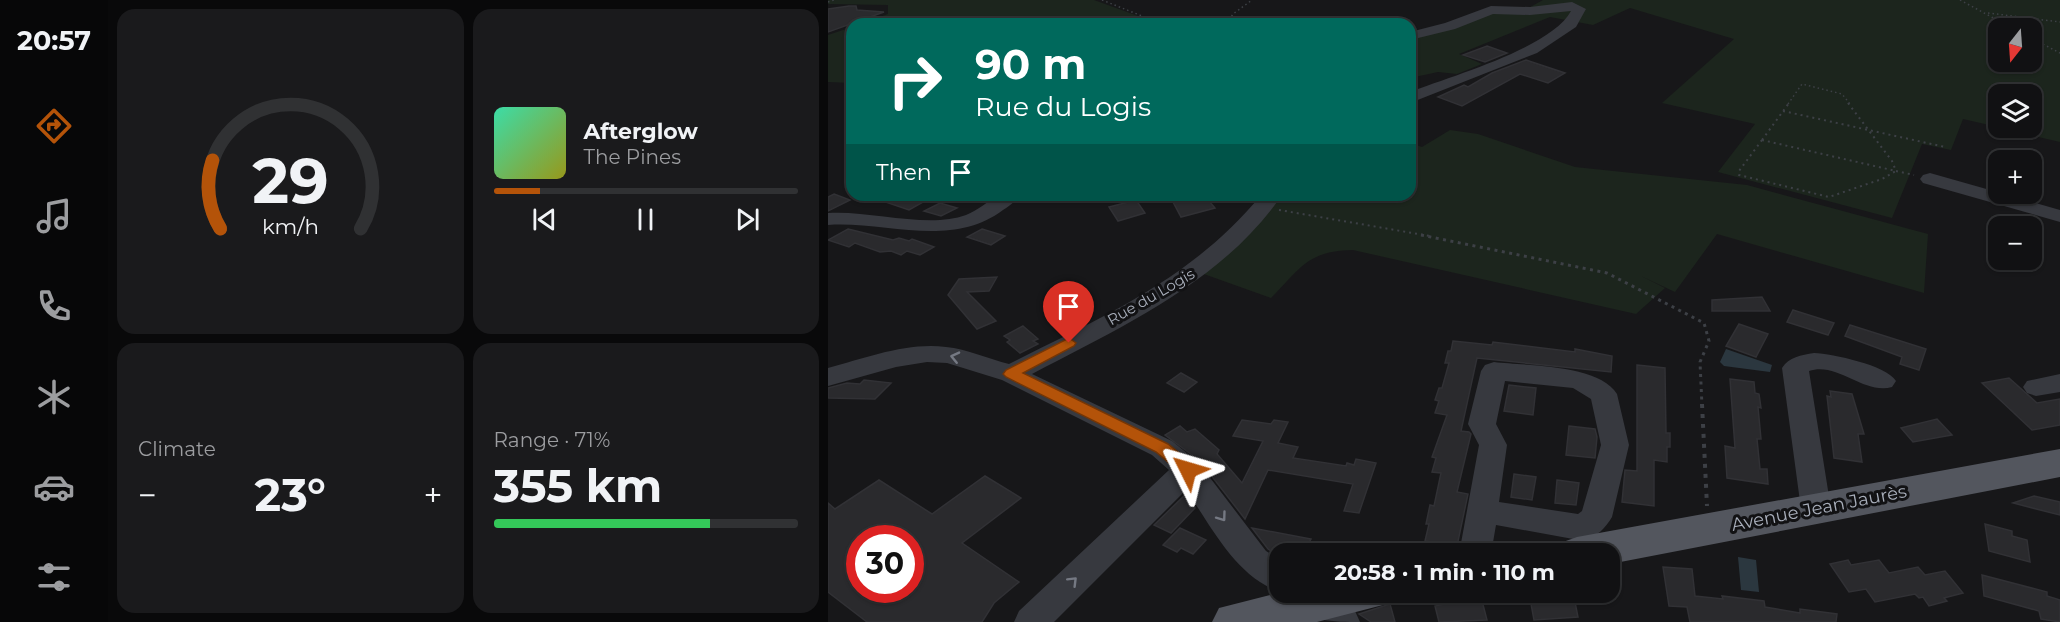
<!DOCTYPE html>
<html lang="en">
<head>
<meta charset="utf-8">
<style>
	:root { --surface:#111113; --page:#1a1a1c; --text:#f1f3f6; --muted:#9c9da0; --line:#303133; --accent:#b45309 }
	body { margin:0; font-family:Montserrat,sans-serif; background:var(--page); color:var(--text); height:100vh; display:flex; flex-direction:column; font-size:22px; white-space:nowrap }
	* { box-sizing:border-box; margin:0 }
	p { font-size:20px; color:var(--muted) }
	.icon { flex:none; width:33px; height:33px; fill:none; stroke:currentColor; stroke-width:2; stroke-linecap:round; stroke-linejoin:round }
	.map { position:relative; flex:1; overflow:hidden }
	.side { display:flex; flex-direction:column; gap:9px; padding:9px; background:#09090a; width:720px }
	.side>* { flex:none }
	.guide { position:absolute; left:18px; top:18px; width:570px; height:183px; border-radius:18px; box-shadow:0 2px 4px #0004,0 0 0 2px var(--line); background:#00695c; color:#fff; overflow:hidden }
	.needle { width:39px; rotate:197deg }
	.fabs { position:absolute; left:1160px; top:18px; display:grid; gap:12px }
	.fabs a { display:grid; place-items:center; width:54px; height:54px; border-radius:12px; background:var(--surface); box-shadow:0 2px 4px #0004,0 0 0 2px var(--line); font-size:30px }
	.speed { position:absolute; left:18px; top:525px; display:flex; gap:12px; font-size:30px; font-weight:700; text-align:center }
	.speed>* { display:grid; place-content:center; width:78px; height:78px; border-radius:50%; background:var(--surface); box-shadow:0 2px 4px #0004,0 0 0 2px var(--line); line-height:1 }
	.speed .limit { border:9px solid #d22; background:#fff; color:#111 }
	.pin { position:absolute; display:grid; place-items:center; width:51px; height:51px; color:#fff; margin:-62px -26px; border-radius:50% 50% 50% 0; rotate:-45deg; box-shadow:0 0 6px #0007 }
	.pin .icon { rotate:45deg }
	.me { position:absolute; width:66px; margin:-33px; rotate:310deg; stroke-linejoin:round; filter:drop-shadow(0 0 4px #0008) }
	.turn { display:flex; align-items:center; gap:21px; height:126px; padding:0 30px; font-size:27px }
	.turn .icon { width:78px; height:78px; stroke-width:2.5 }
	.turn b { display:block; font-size:42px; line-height:51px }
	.then { display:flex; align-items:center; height:57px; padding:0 30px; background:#0003; gap:12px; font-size:22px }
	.big { font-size:45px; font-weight:700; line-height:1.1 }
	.side .tile { flex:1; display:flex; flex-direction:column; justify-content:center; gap:9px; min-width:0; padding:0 21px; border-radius:18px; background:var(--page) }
	.side .dial { align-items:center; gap:0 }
	.dial svg { height:156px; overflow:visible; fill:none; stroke:var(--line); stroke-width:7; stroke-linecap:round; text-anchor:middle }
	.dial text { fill:var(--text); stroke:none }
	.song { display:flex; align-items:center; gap:18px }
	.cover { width:72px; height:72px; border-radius:9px; background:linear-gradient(135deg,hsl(160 70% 55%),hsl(60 70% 35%)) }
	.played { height:6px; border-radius:3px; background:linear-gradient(90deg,var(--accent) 15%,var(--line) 15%) }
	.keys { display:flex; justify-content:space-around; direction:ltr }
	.heat { display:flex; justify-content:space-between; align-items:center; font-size:33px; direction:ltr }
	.charge { height:9px; border-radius:4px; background:linear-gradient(90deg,#34c759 71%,var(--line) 0) }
	.side .tiles { flex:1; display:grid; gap:9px; grid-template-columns:repeat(2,1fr) }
	.trip { position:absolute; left:441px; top:543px; width:351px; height:60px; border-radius:18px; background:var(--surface); box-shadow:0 2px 4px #0004,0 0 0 2px var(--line); font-weight:700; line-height:60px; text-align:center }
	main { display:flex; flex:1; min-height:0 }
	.tabs { display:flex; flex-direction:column; width:108px; justify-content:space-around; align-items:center; background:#070708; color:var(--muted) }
	.tabs .icon { width:42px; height:42px }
	.tabs .current { color:var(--accent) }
	.tabs b { font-size:27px; color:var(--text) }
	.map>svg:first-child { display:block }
	.green { fill:#1c251d; fill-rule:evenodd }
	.water { fill:#2b373f }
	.building { fill:#2a2a2d; stroke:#313135; stroke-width:1.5; fill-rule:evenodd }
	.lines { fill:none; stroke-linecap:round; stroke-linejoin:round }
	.path-far3 { stroke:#3d4046; stroke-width:1.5; stroke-dasharray:1.5 3; stroke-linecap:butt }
	.path-far2 { stroke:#3d4046; stroke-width:2; stroke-dasharray:2 4; stroke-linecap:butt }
	.path-far1 { stroke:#3d4046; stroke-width:3; stroke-dasharray:3 4.5; stroke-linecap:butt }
	.path { stroke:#3d4046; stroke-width:4; stroke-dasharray:4 6; stroke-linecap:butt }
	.minor { fill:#37393f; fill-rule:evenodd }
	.major { fill:#53565e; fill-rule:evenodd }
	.oneway { stroke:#757983 }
	.route { fill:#b45309; stroke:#753606; stroke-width:1.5 }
	.labels { text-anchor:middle; stroke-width:6; stroke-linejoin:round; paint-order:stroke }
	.street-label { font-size:15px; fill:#a8aeba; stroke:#121214 }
	.near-street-label { font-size:18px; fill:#a8aeba; stroke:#121214 }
</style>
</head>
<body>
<main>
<nav class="tabs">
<b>20:57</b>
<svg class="icon current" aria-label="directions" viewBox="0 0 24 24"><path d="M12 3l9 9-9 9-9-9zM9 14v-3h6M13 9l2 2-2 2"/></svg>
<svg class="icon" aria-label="music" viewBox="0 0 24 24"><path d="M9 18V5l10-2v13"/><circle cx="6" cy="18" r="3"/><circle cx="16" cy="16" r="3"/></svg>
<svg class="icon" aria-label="phone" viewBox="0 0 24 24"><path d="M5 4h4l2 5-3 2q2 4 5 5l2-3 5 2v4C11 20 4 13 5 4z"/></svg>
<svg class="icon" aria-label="climate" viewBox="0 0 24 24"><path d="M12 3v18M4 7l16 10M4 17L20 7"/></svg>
<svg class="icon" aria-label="car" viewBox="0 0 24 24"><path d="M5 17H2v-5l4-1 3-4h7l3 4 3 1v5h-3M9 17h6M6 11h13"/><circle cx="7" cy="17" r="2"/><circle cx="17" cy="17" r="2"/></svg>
<svg class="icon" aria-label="filters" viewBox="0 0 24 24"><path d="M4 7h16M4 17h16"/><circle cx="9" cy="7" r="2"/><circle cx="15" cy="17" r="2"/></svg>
</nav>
<section class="side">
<div class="tiles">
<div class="tile dial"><svg viewBox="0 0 100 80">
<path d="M14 69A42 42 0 1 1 86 69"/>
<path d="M14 69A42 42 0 0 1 10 34" stroke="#b45309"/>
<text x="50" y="56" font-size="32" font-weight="700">29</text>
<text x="50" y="72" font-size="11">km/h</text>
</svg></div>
<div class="tile">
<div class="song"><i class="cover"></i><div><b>Afterglow</b><p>The Pines</p></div></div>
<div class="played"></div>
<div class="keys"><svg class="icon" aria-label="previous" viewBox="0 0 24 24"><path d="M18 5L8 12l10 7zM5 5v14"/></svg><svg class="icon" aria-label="pause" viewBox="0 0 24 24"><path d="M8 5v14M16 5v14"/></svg><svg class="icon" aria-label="next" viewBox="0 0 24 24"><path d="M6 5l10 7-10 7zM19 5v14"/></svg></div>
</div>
<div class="tile"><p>Climate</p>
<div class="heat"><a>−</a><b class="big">23°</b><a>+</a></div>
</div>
<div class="tile"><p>Range · 71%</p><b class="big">355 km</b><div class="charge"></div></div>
</div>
</section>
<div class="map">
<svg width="1232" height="622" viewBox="0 0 1232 622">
	<rect width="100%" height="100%" fill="#171719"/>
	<!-- green -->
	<g class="green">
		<polygon points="0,0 266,0 332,24 32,24 60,14 60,5 0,4"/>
		<path d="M715,0H1232V142L1172,128H1203V94H1170V127L1135,119L1123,150L1094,144L1064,218L890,172L927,124L834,103L906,39L802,8L765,25L722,17L631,54L654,64L629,74L610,72L582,78V38L661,12L695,11ZM1170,28H1203V62H1170Z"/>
		<polygon points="24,27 24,83 0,82 0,35"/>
		<path d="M622,130L650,134L747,167L919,185L1100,234L1096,293L889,234L847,292L813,276L837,288L808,314L525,250C479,251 473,268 443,298L373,273L448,195H582V143L594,147Z"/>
	</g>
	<!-- water -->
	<g class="water">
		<polygon points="898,349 944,365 942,372 896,366 892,362"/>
		<polygon points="910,557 928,560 931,592 913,590"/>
	</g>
	<!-- building -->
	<g class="building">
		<polygon points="21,6 28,6 29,10 56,12 0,32 0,9"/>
		<polygon points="659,46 679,53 657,62 635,55"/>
		<polygon points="698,60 737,73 720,83 692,74 634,106 610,97 636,85 640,87 664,73"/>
		<polygon points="6,194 22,200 0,211 0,197"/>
		<polygon points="44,195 77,195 97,201 81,210 43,197"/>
		<polygon points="373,195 376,195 387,208 353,217 345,202"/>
		<polygon points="308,200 317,213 290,221 281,207"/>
		<polygon points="112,203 129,208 113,216 96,211"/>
		<polygon points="20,229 65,240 71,238 81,241 84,239 106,247 92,255 79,251 73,255 63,251 52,252 27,243 21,247 0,240"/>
		<polygon points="154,229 177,236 163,245 139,237"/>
		<polygon points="169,277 161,291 139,292 168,321 149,329 120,295 131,279"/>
		<polygon points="934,297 942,311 884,311 884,300"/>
		<polygon points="965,310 1006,323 1000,335 959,322"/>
		<polygon points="911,324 940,334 928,357 898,346"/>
		<polygon points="1022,325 1098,349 1091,370 1072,364 1074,357 1017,336"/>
		<polygon points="195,326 210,339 205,341 210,344 192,353 179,342 182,340 176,336"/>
		<polygon points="625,341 664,345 665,342 747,352 747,349 784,356 783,372 649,358 633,431 641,432 643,434 629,492 640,494 629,546 597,541 601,524 598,524 602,505 606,506 613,473 604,472 608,458 604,457 619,415 607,413 611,401 607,400 611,388 614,388 621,363 617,363 620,351 623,351"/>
		<polygon points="809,365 837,368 838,433 842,433 842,447 839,447 839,462 826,460 826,506 794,502 797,470 809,471"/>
		<polygon points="353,373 369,382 356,392 339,383"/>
		<polygon points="1181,378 1209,403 1232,399 1232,425 1204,430 1154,383"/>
		<polygon points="902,379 926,382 927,393 931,394 933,408 930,407 933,439 929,439 932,469 939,469 940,484 899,478 897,446 907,448"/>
		<polygon points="36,380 63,383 47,399 0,398 0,388 19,383 32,384"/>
		<polygon points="681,385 708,388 705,415 676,411"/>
		<polygon points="1002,391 1024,394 1036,434 1030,434 1034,462 1006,458 999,396 1003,397"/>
		<polygon points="1109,419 1124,435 1085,442 1073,428"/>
		<polygon points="414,420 443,424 446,420 460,422 450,443 470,447 465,458 518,466 519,463 526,465 528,459 548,463 531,513 516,511 525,484 440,470 417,519 372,461 337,435 352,426 359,432 367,429 391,450 389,454 414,483 435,441 405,436"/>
		<polygon points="741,426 767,429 769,437 767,458 738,455"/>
		<polygon points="686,474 708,477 704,500 683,497"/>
		<path d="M157,476L193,498L134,543L191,582L166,603L154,622H39L0,592V503L7,509L51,480L104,514ZM32,538H82V590H32Z"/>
		<polygon points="729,480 751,483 748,505 727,503"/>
		<polygon points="358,494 367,508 343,533 326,525"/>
		<polygon points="1206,496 1232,502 1232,515 1185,503"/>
		<polygon points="1157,524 1184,531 1184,536 1199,540 1202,562 1161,551"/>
		<polygon points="352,528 378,540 365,554 353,548 349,552 335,545"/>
		<polygon points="424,528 483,539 475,554 452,554 452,557 440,549"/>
		<polygon points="1020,560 1023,565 1051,560 1061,573 1090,567 1097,575 1117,571 1135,593 1116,598 1119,601 1101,606 1095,597 1091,598 1087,594 1047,602 1038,589 1021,592 1002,564"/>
		<polygon points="835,567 864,569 867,596 895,599 894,596 936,601 937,607 972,613 972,609 1009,614 1008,622 862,622 859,607 841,606"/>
		<polygon points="1154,575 1219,592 1219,596 1232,600 1232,622 1213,619 1211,611 1156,596"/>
		<polygon points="716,592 745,592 750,617 706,620 701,593"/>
		<polygon points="653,597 659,620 611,622 607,606"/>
		<polygon points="562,604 567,622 543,622 531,614"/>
	</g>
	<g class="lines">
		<!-- path-far3 -->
		<g class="path-far3">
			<polyline points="274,0 334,24"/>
			<polyline points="1132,0 1184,28"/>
			<polyline points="0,2 6,0"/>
			<polyline points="1160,13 1232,22"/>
			<polyline points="399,24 405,14 424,0"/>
			<polyline points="1203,38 1232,53"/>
			<polyline points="960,104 974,84 1014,94 1022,104"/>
		</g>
		<!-- path-far2 -->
		<g class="path-far2">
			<polyline points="1020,103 1064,161 1068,171"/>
			<polyline points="955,111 1117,147"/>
			<polyline points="934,140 1068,171"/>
			<polyline points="934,140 911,171 911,175 1001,197 1054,179 1068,171"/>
			<polyline points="934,140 961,103"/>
			<polyline points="1068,171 1086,175"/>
			<polyline points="451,210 602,236"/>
		</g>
		<!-- path-far1 -->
		<polyline class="path-far1" points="593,235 779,273 876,323 881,341 872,362 874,406"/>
		<!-- path -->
		<polyline class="path" points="874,404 879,506"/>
		<!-- minor -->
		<g class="minor">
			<path d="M744,2L758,9L748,27L709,53L582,103V92C623,76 723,48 743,11L702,15L665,14L627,29L582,40V32L617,23L663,6L702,7Z"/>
			<polygon points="1102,173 1232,210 1232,222 1095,183 1092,179 1095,175"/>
			<path d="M169,195H192C188,201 181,206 175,210C123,249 58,221 0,225V213C42,210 100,229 138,215C150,210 160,202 169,195Z"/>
			<path d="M433,195H454C394,282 295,326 204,374L344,441L370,462L438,551L452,560V592C407,576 384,527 358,490L226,622H186L191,611L341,470L324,455L174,380L119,363L99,362L68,367L0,386V368C38,358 79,342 118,347C139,349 161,359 181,364C276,316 364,279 433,195Z"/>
			<path d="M986,353C1005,354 1058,365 1068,381L1064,387C1036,395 1009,361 981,371L1003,509L999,518L988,521L977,518L973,509L954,368C961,357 973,355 986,353Z"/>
			<path d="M666,362C698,366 771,364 789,394L801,445L784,517C777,529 769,536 756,541L668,525L663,554H631L651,445L640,424L653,371L657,365ZM677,381L745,388L763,399L773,445L754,511L750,514L671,502L679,445L668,424Z"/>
			<polygon points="1232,374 1232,392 1208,396 1199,393 1195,387 1199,381"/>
			<path d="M468,592H498L527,611L532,622C506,622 477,622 464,600Z"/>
		</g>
		<!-- major -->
		<g class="major">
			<polygon points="1232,449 1232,477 782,564 782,554 729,554 735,542 749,537"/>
			<polygon points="454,592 561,592 555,605 489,622 384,622 391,608"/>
		</g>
	</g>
	<!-- one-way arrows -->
	<defs><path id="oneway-chevron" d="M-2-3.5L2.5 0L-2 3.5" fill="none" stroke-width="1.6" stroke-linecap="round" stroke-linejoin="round" transform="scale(1.5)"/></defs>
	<g class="oneway">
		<use href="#oneway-chevron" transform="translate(127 357) rotate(-167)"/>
		<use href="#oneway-chevron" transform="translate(394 517) rotate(54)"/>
		<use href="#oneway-chevron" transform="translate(245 581) rotate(-45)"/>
	</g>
	<!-- route -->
	<polygon class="route" points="241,338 248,343 246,346 195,373 340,444 366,465 368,470 366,474 360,476 354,474 328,452 178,377 175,374 178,370"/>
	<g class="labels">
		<!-- street labels -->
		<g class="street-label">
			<text transform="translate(323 297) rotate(-30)" y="5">Rue du Logis</text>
		</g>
		<!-- near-street labels -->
		<g class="near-street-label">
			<text transform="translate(991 508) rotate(-11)" y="6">Avenue Jean Jaurès</text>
		</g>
	</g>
</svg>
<div class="fabs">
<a><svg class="needle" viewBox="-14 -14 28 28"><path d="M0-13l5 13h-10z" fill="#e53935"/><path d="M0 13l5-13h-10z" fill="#9c9da0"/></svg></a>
<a><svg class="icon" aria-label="layers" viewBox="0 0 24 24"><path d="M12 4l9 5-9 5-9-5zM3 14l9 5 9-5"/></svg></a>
<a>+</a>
<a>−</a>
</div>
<div class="speed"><div class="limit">30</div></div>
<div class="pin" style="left:241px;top:343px;background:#d93025"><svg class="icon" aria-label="arrive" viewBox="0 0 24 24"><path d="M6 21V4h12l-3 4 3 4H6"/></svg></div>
<svg class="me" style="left:360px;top:470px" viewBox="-20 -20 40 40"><path d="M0-17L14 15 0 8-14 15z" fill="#b45309" stroke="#fff" stroke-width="4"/></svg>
<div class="trip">20:58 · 1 min · 110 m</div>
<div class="guide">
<div class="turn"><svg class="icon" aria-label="right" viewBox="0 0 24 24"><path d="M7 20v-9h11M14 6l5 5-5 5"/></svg><div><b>90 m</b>Rue du Logis</div></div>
<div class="then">Then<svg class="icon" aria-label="arrive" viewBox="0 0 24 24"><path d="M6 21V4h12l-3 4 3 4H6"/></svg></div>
</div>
</div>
</main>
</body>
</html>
